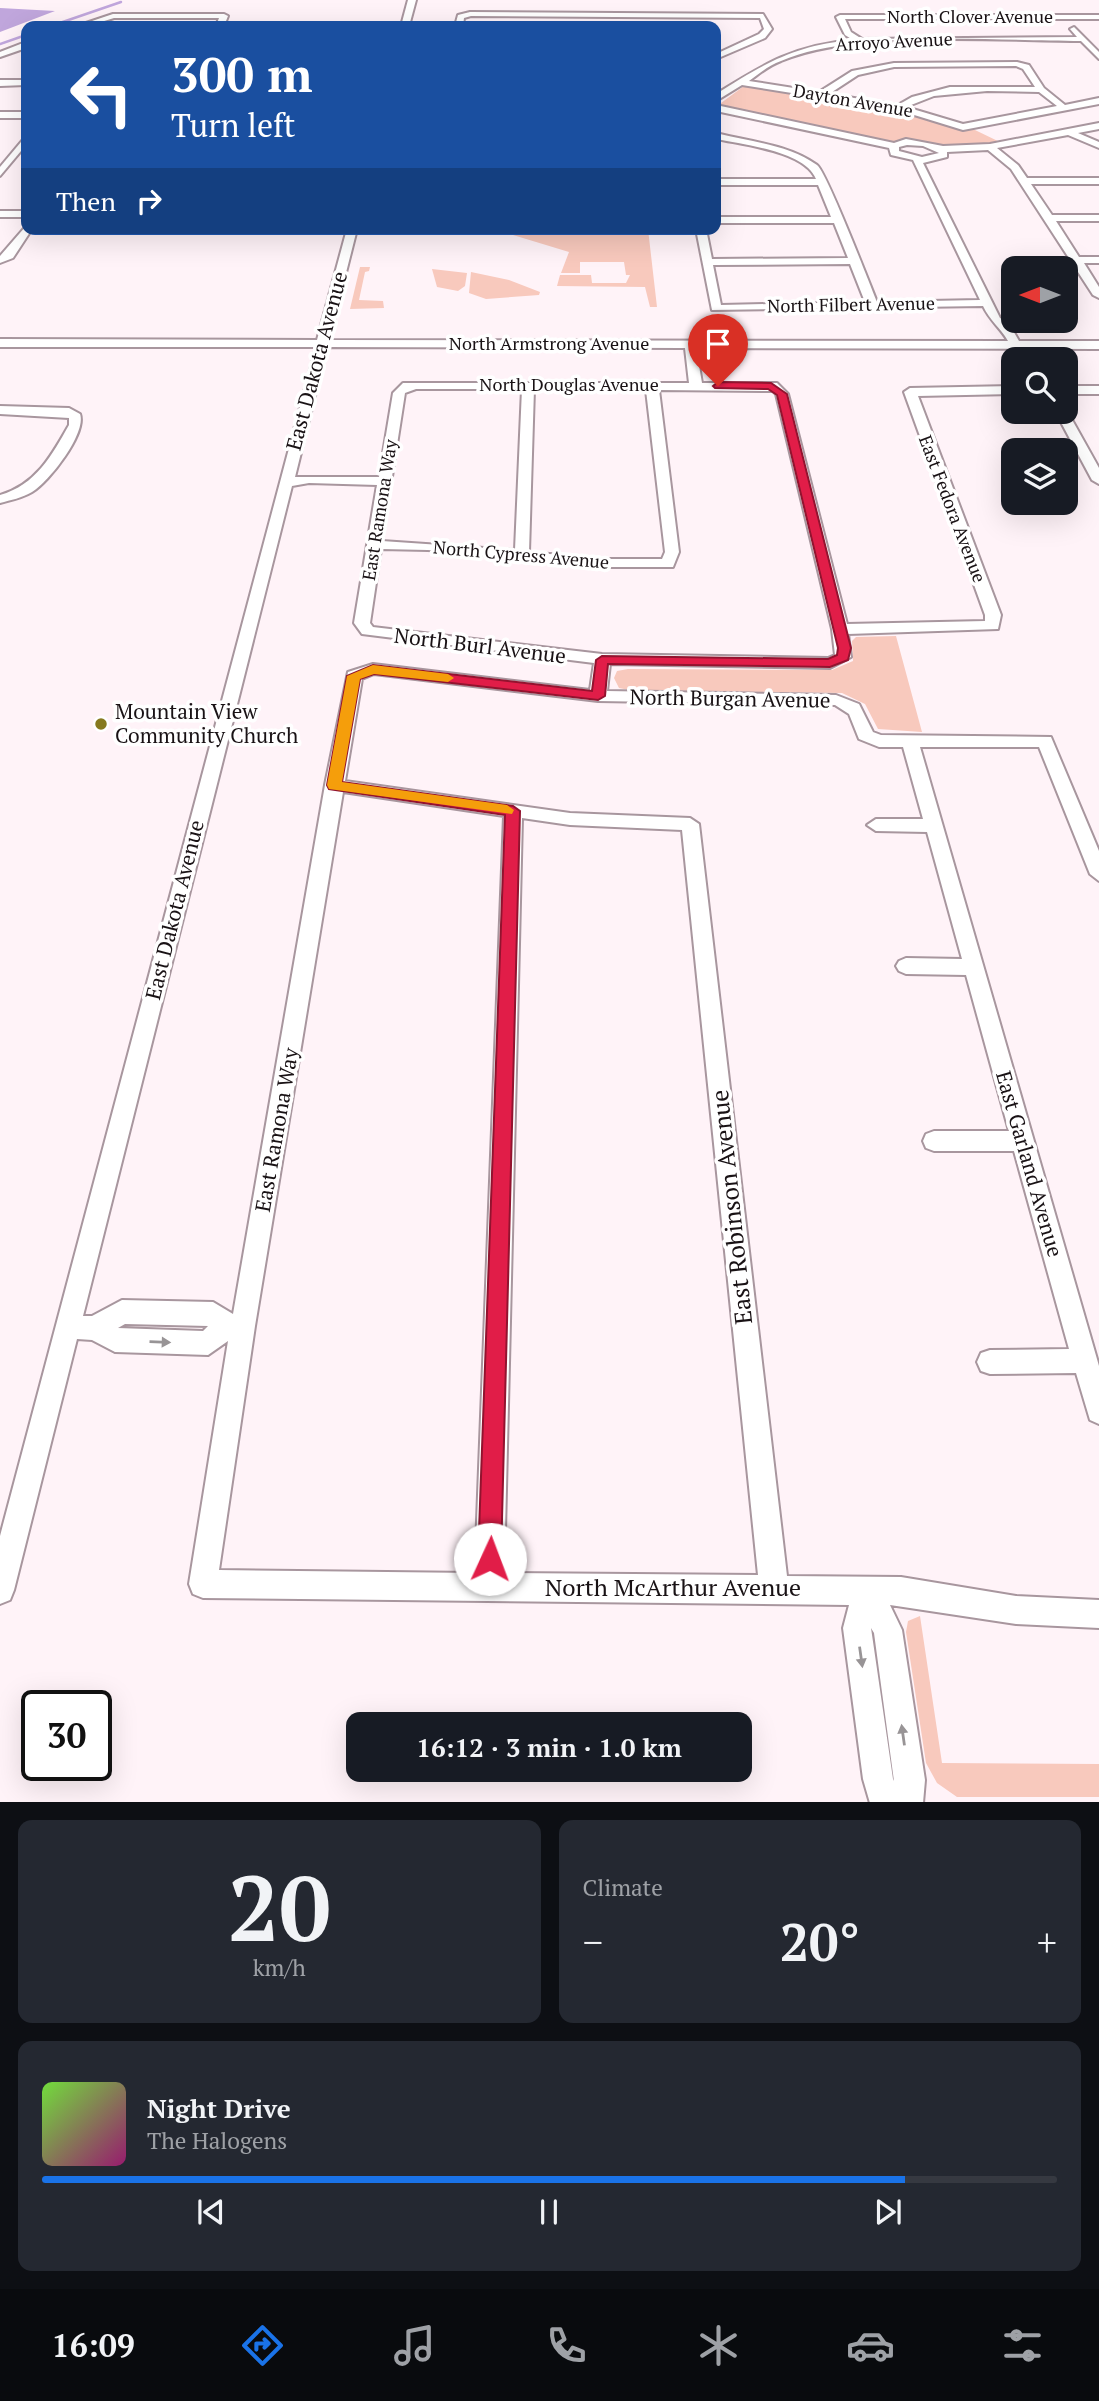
<!DOCTYPE html>
<html lang="en">
<head>
<meta charset="utf-8">
<style>
	:root { --surface:#171b24; --page:#242831; --text:#f1f3f6; --muted:#9ea1a6; --line:#363941; --accent:#1a73e8 }
	body { margin:0; font-family:"PT Serif",serif; background:var(--page); color:var(--text); height:100vh; display:flex; flex-direction:column; font-size:26px; white-space:nowrap }
	* { box-sizing:border-box; margin:0 }
	p { font-size:23px; color:var(--muted) }
	.icon { flex:none; width:38px; height:38px; fill:none; stroke:currentColor; stroke-width:2; stroke-linecap:round; stroke-linejoin:round }
	.map { position:relative; height:1802px; overflow:hidden }
	.details { display:flex; flex-direction:column; gap:18px; padding:18px; background:#0d0f14; flex:1 }
	.details>* { flex:none }
	.guide { position:absolute; left:21px; top:21px; width:700px; height:214px; border-radius:14px; box-shadow:0 7px 28px #0002; background:#1a4fa0; color:#fff; overflow:hidden }
	.needle { width:46px; rotate:270deg }
	.tools { position:absolute; left:1001px; top:256px; display:grid; gap:14px }
	.tools a { display:grid; place-items:center; width:77px; height:77px; border-radius:14px; background:var(--surface); box-shadow:0 7px 28px #0002; font-size:35px }
	.speed { position:absolute; left:21px; top:1690px; display:flex; gap:14px; font-size:35px; font-weight:700; text-align:center }
	.speed>* { display:grid; place-content:center; width:91px; height:91px; border-radius:50%; background:var(--surface); box-shadow:0 7px 28px #0002; line-height:1 }
	.speed .limit { border:4px solid #111; border-radius:10px; background:#fff; color:#111 }
	.pin { position:absolute; display:grid; place-items:center; width:60px; height:60px; color:#fff; margin:-72px -30px; border-radius:50% 50% 50% 0; rotate:-45deg; box-shadow:0 0 7px #0007 }
	.pin .icon { rotate:45deg }
	.me { position:absolute; width:77px; margin:-38px; rotate:2deg; stroke-linejoin:round; filter:drop-shadow(0 0 5px #0008) }
	.turn { display:flex; align-items:center; gap:24px; height:147px; padding:0 35px; font-size:32px }
	.turn .icon { width:91px; height:91px; stroke-width:2.5 }
	.turn b { display:block; font-size:49px; line-height:60px }
	.then { display:flex; align-items:center; height:66px; padding:0 35px; background:#0003; gap:14px; font-size:26px }
	.big { font-size:52px; font-weight:700; line-height:1.1 }
	.details .widget { flex:1; display:flex; flex-direction:column; justify-content:center; gap:10px; min-width:0; padding:0 24px; border-radius:14px; background:var(--page) }
	.details .dial { align-items:center; gap:0 }
	.dial b { font-size:91px; line-height:1 }
	.song { display:flex; align-items:center; gap:21px }
	.cover { width:84px; height:84px; border-radius:10px; background:linear-gradient(135deg,hsl(100 70% 55%),hsl(320 70% 35%)) }
	.played { height:7px; border-radius:4px; background:linear-gradient(90deg,var(--accent) 85%,var(--line) 85%) }
	.keys { display:flex; justify-content:space-around; direction:ltr }
	.heat { display:flex; justify-content:space-between; align-items:center; font-size:38px; direction:ltr }
	.details .tiles { flex:1; display:grid; gap:18px; grid-template-columns:1fr 1fr }
	.widget:last-child { grid-column:span 2 }
	.trip { position:absolute; left:346px; top:1712px; width:406px; height:70px; border-radius:14px; background:var(--surface); box-shadow:0 7px 28px #0002; font-weight:700; line-height:70px; text-align:center }
	.menu { display:flex; height:112px; justify-content:space-around; align-items:center; background:#090b0e; color:var(--muted) }
	.menu .icon { width:49px; height:49px }
	.menu .active { color:var(--accent) }
	.menu b { font-size:32px; color:var(--text) }
	.map>svg:first-child { display:block }
	.green { fill:#f8c9bd }
	.water { fill:#c0a6dc }
	.lines { fill:none; stroke-linecap:round; stroke-linejoin:round }
	.stream { stroke:#c0a6dc; stroke-width:2.5 }
	.minor-casing { stroke:#a8969e; stroke-width:4 }
	.minor { fill:#fff; fill-rule:evenodd }
	.oneway { fill:#989496 }
	.route { fill:#e11d48; stroke:#92132f; stroke-width:2 }
	.slow { fill:#f59e0b }
	.poi-dot { fill:#86791e; stroke:#fff; stroke-width:2.5 }
	.labels { text-anchor:middle; stroke-width:7; stroke-linejoin:round; paint-order:stroke }
	.far-street-label { font-size:18px; fill:#191215; stroke:#fff }
	.street-label { font-size:21px; fill:#191215; stroke:#fff }
	.poi-label { font-size:21px; fill:#191215; stroke:#fff; text-anchor:start }
	.near-street-label { font-size:24px; fill:#191215; stroke:#fff }
</style>
</head>
<body>
<div class="map">
<svg width="1099" height="1803" viewBox="0 0 1099 1803">
	<rect width="100%" height="100%" fill="#fff3f8"/>
	<!-- green -->
	<g class="green">
		<polygon points="752,85 904,112 955,129 975,130 1004,144 946,148 914,141 890,144 717,106 744,86"/>
		<polygon points="513,229 648,229 657,307 650,307 645,287 557,286 560,275 591,275 592,283 626,283 630,275 626,275 624,262 580,262 580,273 561,273 569,252 513,235"/>
		<polygon points="360,267 370,267 369,271 365,272 359,300 383,301 384,308 350,309"/>
		<polygon points="432,269 467,273 465,286 458,291 437,287"/>
		<polygon points="471,272 509,280 540,292 539,295 486,299 469,293"/>
		<polygon points="896,636 922,732 878,729 865,704 842,693 629,690 619,688 614,678 617,671 628,669 832,670 853,661 852,641 856,637"/>
		<polygon points="920,1616 942,1763 1099,1764 1099,1797 957,1797 937,1783 926,1763 906,1632 908,1621"/>
	</g>
	<!-- water -->
	<polygon class="water" points="0,8 55,11 0,32"/>
	<g class="lines">
		<!-- stream -->
		<g class="stream">
			<polyline points="51,26 121,2"/>
			<polyline points="0,44 26,35"/>
		</g>
		<!-- minor casing -->
		<g class="minor-casing">
			<g id="minor">
				<polygon points="408,0 416,0 409,26 401,26"/>
				<polygon points="470,12 763,14 772,29 765,38 716,59 716,54 759,34 764,29 760,18 471,16 464,18 463,26 455,26 458,15"/>
				<polygon points="113,14 224,14 228,16 224,26 216,26 219,18 114,18 88,26 77,26"/>
				<path d="M840,15H1099V19H845L851,32L862,39L1077,37L1070,29L1074,27L1099,52V59L1081,41C997,41 856,29 781,61C769,65 759,74 749,81L819,92L852,71L894,63L1017,62L1029,65L1044,88L1065,105L1099,98V104L963,130L898,110L742,85L716,101V94C764,64 794,45 853,40L845,35L836,17ZM1016,66L1023,69L1035,87H950L912,97L898,105L829,94L858,75L894,67ZM987,91L1039,92L1057,106L963,124L906,107L934,96Z"/>
				<polygon points="23,43 26,43 26,48 0,57 0,52"/>
				<polygon points="0,80 26,80 26,85 0,86"/>
				<path d="M716,105L894,143L906,139L943,146L990,144L1099,123V129L1078,133L1099,142V148L1068,135L997,148L1018,165L1027,178H1099V184H1031L1052,215H1099V221H1056L1079,257H1099V263H1084L1099,287V298L1093,295L1011,169L988,150L947,152V157L923,163L1000,318L1008,322L1019,341H1099V349L696,348L702,383H777L788,394L847,624L985,621V615L904,392L910,388L1013,386V394L918,396L1001,615L998,629L848,634L851,657L830,668L610,664L607,691L836,695L859,704L873,732L881,735L1051,737L1099,851V881L1090,874L1039,747H920L1099,1366V1424L1090,1420L1076,1373L990,1374L981,1371L977,1362L981,1353L990,1350L1069,1349L1014,1151H934L926,1148L923,1141L926,1134L934,1131H1009L966,975L906,974L899,971L896,966L899,961L906,958L962,959L927,832L876,831L867,825L876,819H923L903,747H879L859,739L849,714L835,705L598,701L374,674L362,679L345,781L570,813L690,818L699,824L787,1576L901,1577L1016,1596L1099,1600V1628L1016,1624L890,1605L902,1630L925,1780L923,1803H870L863,1779L843,1628L849,1605L203,1598L193,1594L189,1584L228,1341L208,1355L115,1352L92,1340L77,1339L14,1590L10,1600L0,1604V1536L316,347H0V339L317,340L347,229H357L329,340L1008,341C1000,327 990,321 983,306L712,310L696,229H706L712,259L848,258L834,223H716V217H831L818,185H716V179H816C805,151 744,145 717,139L720,134C753,142 789,145 817,165C826,171 868,280 877,302L980,300L913,160L891,155L889,148L716,111ZM907,145L923,146L939,153L922,157L899,151V147ZM850,264L865,302L721,305L713,265ZM327,347L685,348L689,383H403L393,393L379,477H295ZM416,389H522L515,550L382,541L405,393ZM534,389L646,390L665,552L662,559H601L529,552ZM659,390L773,391L776,394L832,629L835,655L828,658L602,654L373,627L370,623L381,549L428,550L601,567H673L679,552ZM309,483L377,485L354,623L362,634L594,663L590,690L373,664L348,672L325,785L233,1314L213,1302L122,1300L92,1316H83L292,486ZM343,792L504,816L475,1573L219,1570L255,1326ZM522,818L570,825L682,830L758,1575L504,1573ZM125,1324L208,1326L203,1331L118,1328ZM871,1628L874,1633L894,1781L893,1779Z"/>
				<rect x="0" y="112" width="26" height="6"/>
				<polygon points="26,136 26,145 0,176 0,167"/>
				<rect x="0" y="211" width="26" height="6"/>
				<polygon points="26,226 26,229 32,229 13,258 0,263 0,256"/>
				<rect x="1066" y="386" width="33" height="8"/>
				<path d="M0,406L69,408L80,414C87,433 49,482 32,492C22,498 11,500 0,503V495C36,485 52,455 69,425V418L0,414Z"/>
				<polygon points="1066,409 1099,468 1099,484 1092,480 1055,411 1066,411"/>
			</g>
		</g>
		<!-- minor -->
		<use href="#minor" class="minor"/>
	</g>
	<!-- one-way arrows -->
	<defs><path id="oneway-solid" d="M-6-.8H1V-3.2L6.5 0L1 3.2V.8H-6Z" transform="scale(1.75)"/></defs>
	<g class="oneway">
		<use href="#oneway-solid" transform="translate(160 1342) rotate(2)"/>
		<use href="#oneway-solid" transform="translate(861 1657) rotate(82)"/>
		<use href="#oneway-solid" transform="translate(903 1735) rotate(-98)"/>
	</g>
	<!-- route -->
	<polygon class="route" points="718,382 771,383 787,394 851,648 848,660 830,667 608,664 605,696 598,700 374,674 360,679 342,782 513,806 520,811 501,1559 498,1567 490,1570 482,1567 478,1559 505,815 329,789 327,785 347,676 373,665 592,691 596,660 602,656 828,659 837,655 838,648 777,395 768,389 715,388 713,386"/>
	<!-- slow -->
	<polygon class="slow" points="373,665 448,674 454,678 448,682 374,674 360,679 342,782 507,805 514,810 512,814 329,789 327,785 347,676"/>
	<!-- markers -->
	<circle class="poi-dot" cx="101" cy="724" r="7"/>
	<g class="labels">
		<!-- far-street labels -->
		<g class="far-street-label">
			<text x="970" y="23">North Clover Avenue</text>
			<text transform="translate(894 42) rotate(-3)" y="6">Arroyo Avenue</text>
			<text transform="translate(853 101) rotate(10)" y="6">Dayton Avenue</text>
			<text transform="translate(851 305) rotate(-1)" y="6">North Filbert Avenue</text>
			<text x="549" y="350">North Armstrong Avenue</text>
			<text x="569" y="391">North Douglas Avenue</text>
			<text transform="translate(952 509) rotate(69)" y="6">East Fedora Avenue</text>
			<text transform="translate(380 510) rotate(-81)" y="6">East Ramona Way</text>
			<text transform="translate(521 555) rotate(5)" y="6">North Cypress Avenue</text>
		</g>
		<!-- street labels -->
		<g class="street-label">
			<text transform="translate(317 361) rotate(-75)" y="7">East Dakota Avenue</text>
			<text transform="translate(480 646) rotate(7)" y="7">North Burl Avenue</text>
			<text transform="translate(730 699) rotate(1)" y="7">North Burgan Avenue</text>
			<text transform="translate(175 910) rotate(-76)" y="7">East Dakota Avenue</text>
			<text transform="translate(277 1130) rotate(-80)" y="7">East Ramona Way</text>
			<text transform="translate(1029 1164) rotate(74)" y="7">East Garland Avenue</text>
		</g>
		<!-- poi labels -->
		<g class="poi-label">
			<text x="115" y="719">Mountain View<tspan x="115" dy="24">Community Church</tspan></text>
		</g>
		<!-- near-street labels -->
		<g class="near-street-label">
			<text transform="translate(732 1207) rotate(-96)" y="8">East Robinson Avenue</text>
			<text x="673" y="1596">North McArthur Avenue</text>
		</g>
	</g>
</svg>
<div class="tools">
<a><svg class="needle" viewBox="-14 -14 28 28"><path d="M0-13l5 13h-10z" fill="#e53935"/><path d="M0 13l5-13h-10z" fill="#9ea1a6"/></svg></a>
<a><svg class="icon" aria-label="search" viewBox="0 0 24 24"><circle cx="10" cy="10" r="6"/><path d="M15 15l6 6"/></svg></a>
<a><svg class="icon" aria-label="layers" viewBox="0 0 24 24"><path d="M12 4l9 5-9 5-9-5zM3 14l9 5 9-5"/></svg></a>
</div>
<div class="speed"><div class="limit">30</div></div>
<div class="pin" style="left:718px;top:386px;background:#d93025"><svg class="icon" aria-label="arrive" viewBox="0 0 24 24"><path d="M6 21V4h12l-3 4 3 4H6"/></svg></div>
<svg class="me" style="left:490px;top:1559px" viewBox="-20 -20 40 40"><circle r="19" fill="#fff"/><path d="M0-13L10 11 0 6-10 11z" fill="#e11d48"/></svg>
<div class="trip">16:12 · 3 min · 1.0 km</div>
<div class="guide">
<div class="turn"><svg class="icon" aria-label="left" viewBox="0 0 24 24"><path d="M17 20v-9H6M10 6l-5 5 5 5"/></svg><div><b>300 m</b>Turn left</div></div>
<div class="then">Then<svg class="icon" aria-label="right" viewBox="0 0 24 24"><path d="M7 20v-9h11M14 6l5 5-5 5"/></svg></div>
</div>
</div>
<section class="details">
<div class="tiles">
<div class="widget dial"><b>20</b><p>km/h</p></div>
<div class="widget"><p>Climate</p>
<div class="heat"><a>−</a><b class="big">20°</b><a>+</a></div>
</div>
<div class="widget">
<div class="song"><i class="cover"></i><div><b>Night Drive</b><p>The Halogens</p></div></div>
<div class="played"></div>
<div class="keys"><svg class="icon" aria-label="previous" viewBox="0 0 24 24"><path d="M18 5L8 12l10 7zM5 5v14"/></svg><svg class="icon" aria-label="pause" viewBox="0 0 24 24"><path d="M8 5v14M16 5v14"/></svg><svg class="icon" aria-label="next" viewBox="0 0 24 24"><path d="M6 5l10 7-10 7zM19 5v14"/></svg></div>
</div>
</div>
</section>
<nav class="menu">
<b>16:09</b>
<svg class="icon active" aria-label="directions" viewBox="0 0 24 24"><path d="M12 3l9 9-9 9-9-9zM9 14v-3h6M13 9l2 2-2 2"/></svg>
<svg class="icon" aria-label="music" viewBox="0 0 24 24"><path d="M9 18V5l10-2v13"/><circle cx="6" cy="18" r="3"/><circle cx="16" cy="16" r="3"/></svg>
<svg class="icon" aria-label="phone" viewBox="0 0 24 24"><path d="M5 4h4l2 5-3 2q2 4 5 5l2-3 5 2v4C11 20 4 13 5 4z"/></svg>
<svg class="icon" aria-label="climate" viewBox="0 0 24 24"><path d="M12 3v18M4 7l16 10M4 17L20 7"/></svg>
<svg class="icon" aria-label="car" viewBox="0 0 24 24"><path d="M5 17H2v-5l4-1 3-4h7l3 4 3 1v5h-3M9 17h6M6 11h13"/><circle cx="7" cy="17" r="2"/><circle cx="17" cy="17" r="2"/></svg>
<svg class="icon" aria-label="filters" viewBox="0 0 24 24"><path d="M4 7h16M4 17h16"/><circle cx="9" cy="7" r="2"/><circle cx="15" cy="17" r="2"/></svg>
</nav>
</body>
</html>
